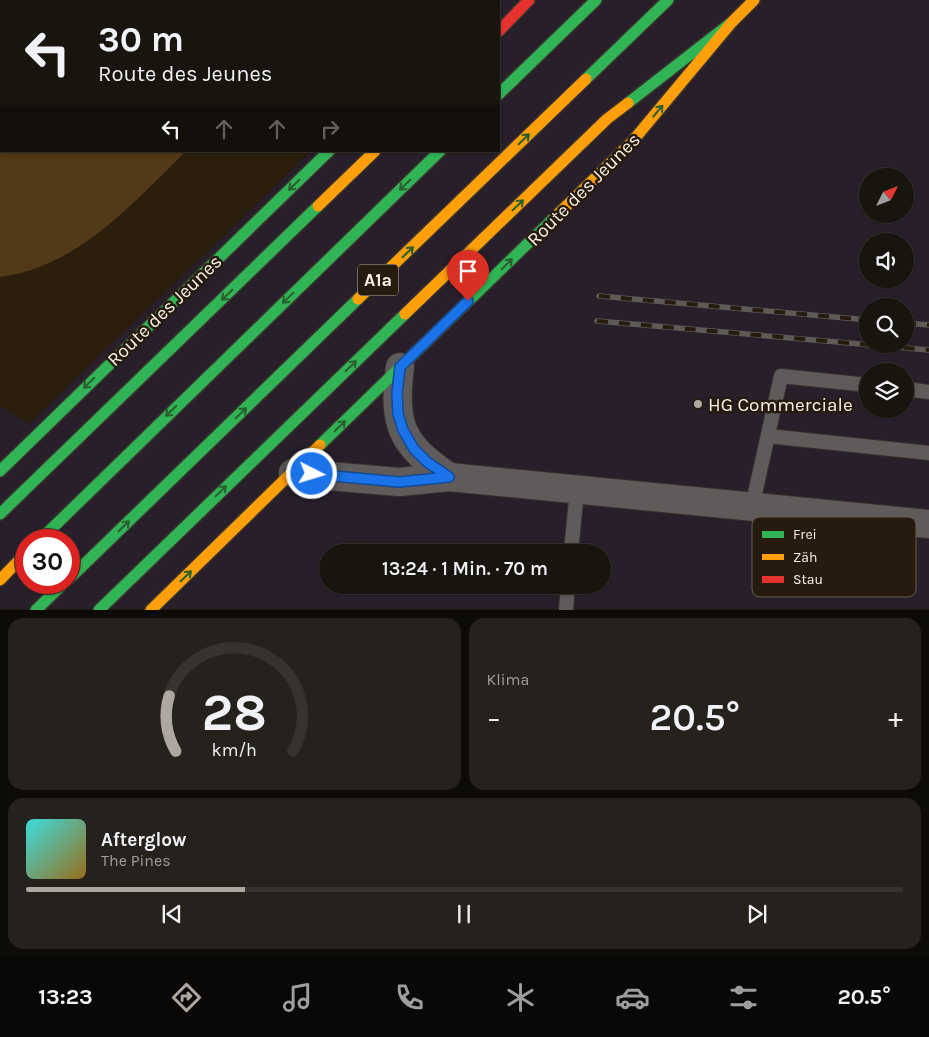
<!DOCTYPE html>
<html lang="de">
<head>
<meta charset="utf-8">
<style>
	:root { --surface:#18140e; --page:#25211c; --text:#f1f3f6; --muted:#9f9e9e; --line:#36332e; --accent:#aea79f }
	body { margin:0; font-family:Karla,sans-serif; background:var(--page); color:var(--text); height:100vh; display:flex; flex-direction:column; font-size:19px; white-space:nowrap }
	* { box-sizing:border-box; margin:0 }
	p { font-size:16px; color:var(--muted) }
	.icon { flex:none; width:28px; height:28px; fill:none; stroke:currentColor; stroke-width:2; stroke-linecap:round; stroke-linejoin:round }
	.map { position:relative; height:610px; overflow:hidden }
	.details { display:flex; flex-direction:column; gap:8px; padding:8px; background:#0d0b08; flex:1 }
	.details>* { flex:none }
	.hud { position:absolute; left:0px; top:0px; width:500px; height:152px; box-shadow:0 1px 4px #0004,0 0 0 1px var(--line); background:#18140e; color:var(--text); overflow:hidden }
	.needle { width:32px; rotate:48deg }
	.controls { position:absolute; left:859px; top:168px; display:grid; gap:10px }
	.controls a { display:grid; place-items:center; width:55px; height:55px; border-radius:50%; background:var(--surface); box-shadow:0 1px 4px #0004,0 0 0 1px var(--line); font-size:25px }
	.speed { position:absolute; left:15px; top:529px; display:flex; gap:10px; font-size:25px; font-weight:700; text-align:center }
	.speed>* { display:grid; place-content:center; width:65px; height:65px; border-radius:50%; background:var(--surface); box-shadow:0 1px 4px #0004,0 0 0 1px var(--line); line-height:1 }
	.speed .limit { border:8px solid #d22; background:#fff; color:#111 }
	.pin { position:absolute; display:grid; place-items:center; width:42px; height:42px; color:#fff; margin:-51px -21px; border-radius:50% 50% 50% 0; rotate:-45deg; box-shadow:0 0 5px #0007 }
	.pin .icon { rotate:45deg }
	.me { position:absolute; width:55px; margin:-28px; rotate:95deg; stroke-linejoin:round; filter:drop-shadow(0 0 4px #0008) }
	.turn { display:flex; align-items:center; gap:18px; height:105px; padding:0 15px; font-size:22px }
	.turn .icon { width:65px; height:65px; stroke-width:2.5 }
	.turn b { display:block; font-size:35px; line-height:42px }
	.lanes { display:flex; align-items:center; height:48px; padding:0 15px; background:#0003; justify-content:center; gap:25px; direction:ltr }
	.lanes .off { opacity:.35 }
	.big { font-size:38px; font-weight:600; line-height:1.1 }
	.details .tile { flex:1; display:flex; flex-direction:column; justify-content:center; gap:8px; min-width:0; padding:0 18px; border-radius:15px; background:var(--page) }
	.details .dial { align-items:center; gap:0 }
	.dial svg { height:130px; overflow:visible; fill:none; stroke:var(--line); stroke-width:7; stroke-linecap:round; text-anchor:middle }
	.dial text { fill:var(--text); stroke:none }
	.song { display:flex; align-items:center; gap:15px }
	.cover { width:60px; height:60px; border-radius:8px; background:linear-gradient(135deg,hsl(180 70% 55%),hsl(40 70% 35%)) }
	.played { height:5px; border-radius:2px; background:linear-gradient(90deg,var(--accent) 25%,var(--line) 25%) }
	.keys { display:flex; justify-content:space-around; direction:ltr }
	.heat { display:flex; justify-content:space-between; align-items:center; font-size:28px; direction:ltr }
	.details .tiles { flex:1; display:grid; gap:8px; grid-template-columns:1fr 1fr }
	.tile:last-child { grid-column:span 2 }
	.trip { position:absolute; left:319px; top:544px; width:292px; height:50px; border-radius:25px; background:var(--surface); box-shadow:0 1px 4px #0004,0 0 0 1px var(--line); font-weight:600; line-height:50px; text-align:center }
	.menu { display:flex; height:80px; justify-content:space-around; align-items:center; background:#0a0806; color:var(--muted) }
	.menu .icon { width:35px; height:35px }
	.menu .active { color:var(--accent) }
	.menu b { font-size:22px; color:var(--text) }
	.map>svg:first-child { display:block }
	.built { fill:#2c1e0c }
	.industrial { fill:#281f2b; fill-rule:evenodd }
	.green { fill:#523917 }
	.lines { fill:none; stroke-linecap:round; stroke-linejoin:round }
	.lane-casing { stroke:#39342e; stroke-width:16 }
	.street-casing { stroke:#39342e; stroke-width:30 }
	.fast-casing { stroke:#39342e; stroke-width:14 }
	.slow-casing { stroke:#39342e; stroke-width:14 }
	.jam-casing { stroke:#39342e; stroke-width:14 }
	.lane { stroke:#605b5b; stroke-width:14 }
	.street { stroke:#605b5b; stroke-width:28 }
	.fast { stroke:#30b455; stroke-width:11 }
	.slow { stroke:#ff9f0a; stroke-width:11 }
	.jam { stroke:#e5322d; stroke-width:11 }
	.rail-casing { stroke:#5e5a56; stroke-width:5.5 }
	.rail { stroke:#261b0d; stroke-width:4; stroke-dasharray:11; stroke-linecap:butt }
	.oneway { stroke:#2a602d }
	.route-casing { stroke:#114b97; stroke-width:12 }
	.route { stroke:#1a73e8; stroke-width:9 }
	.poi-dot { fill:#aea79f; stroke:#261b0d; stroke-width:2 }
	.labels { text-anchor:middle; stroke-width:5; stroke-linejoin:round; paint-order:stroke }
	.shield { fill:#261b0d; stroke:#bbb2a8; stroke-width:1 }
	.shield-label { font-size:18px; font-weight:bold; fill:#fbf3ea }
	.street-label { font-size:19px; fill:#fbf3ea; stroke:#261b0d }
	.poi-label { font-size:19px; fill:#fbf3ea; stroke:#261b0d; text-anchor:start }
	.key { fill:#261b0d; stroke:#665c4f; stroke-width:1 }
	.key-label { font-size:14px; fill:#fbf3ea }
</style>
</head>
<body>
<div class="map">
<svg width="929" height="610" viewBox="0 0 929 610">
	<rect width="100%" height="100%" fill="#201a13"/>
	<!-- built -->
	<polygon class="built" points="0,0 468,0 1,1 1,151 311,151 29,424 0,406"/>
	<!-- industrial -->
	<path class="industrial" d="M468,0H929V609H0V406L29,424L311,151H499V1H466ZM868,176H905V214H868ZM868,241H905V279H868ZM868,306H905V344H868ZM868,371H905V409H868ZM26,540H69V582H26ZM328,552H602V585H328Z"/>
	<!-- green -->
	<path class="green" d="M0,0H342L1,1V151H186C133,203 78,267 0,277Z"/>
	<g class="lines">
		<!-- lane casing -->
		<g class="lane-casing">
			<g id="lane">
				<polyline points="905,389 929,392"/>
				<polyline points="768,436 929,453"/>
				<polyline points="752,507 781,376 868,385"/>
				<polyline points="571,552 577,490"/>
				<polyline points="566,610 568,585"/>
			</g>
		</g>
		<!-- street casing -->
		<g class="street-casing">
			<g id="street">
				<path d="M400,367C392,425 402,445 449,477"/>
				<polyline points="293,473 399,482 449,477 929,524"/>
			</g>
		</g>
		<!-- fast casing -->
		<g class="fast-casing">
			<g id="fast">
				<polyline points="486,1 487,0"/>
				<polyline points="586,79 668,0"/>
				<polyline points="499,94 596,0"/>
				<polyline points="628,103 732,22"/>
				<polyline points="320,445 554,218"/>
				<polyline points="0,471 329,151"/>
				<polyline points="0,514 318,206"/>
				<polyline points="40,540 440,151"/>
				<polyline points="69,579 358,299"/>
				<polyline points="36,610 65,582"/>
				<polyline points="99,610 405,314"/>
			</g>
		</g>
		<!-- slow casing -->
		<g class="slow-casing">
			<g id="slow">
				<polyline points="318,206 375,151"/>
				<polyline points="554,218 631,143 732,22 754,0"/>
				<polyline points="358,299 586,79"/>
				<polyline points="405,314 607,119 628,103"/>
				<polyline points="0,580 26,553"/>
				<polyline points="151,610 320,445"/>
			</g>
		</g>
		<!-- jam casing -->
		<g class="jam-casing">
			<polyline id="jam" points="499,31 529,0"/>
		</g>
		<!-- lane -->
		<use href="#lane" class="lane"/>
		<!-- street -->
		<use href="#street" class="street"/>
		<!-- fast -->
		<use href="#fast" class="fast"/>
		<!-- slow -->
		<use href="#slow" class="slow"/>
		<!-- jam -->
		<use href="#jam" class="jam"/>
		<!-- rail casing -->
		<g class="rail-casing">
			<g id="rail">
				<polyline points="599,296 868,320"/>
				<polyline points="597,321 929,350"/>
				<polyline points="905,323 929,325"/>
			</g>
		</g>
		<!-- rail -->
		<use href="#rail" class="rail"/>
	</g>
	<!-- one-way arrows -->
	<defs><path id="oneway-shaft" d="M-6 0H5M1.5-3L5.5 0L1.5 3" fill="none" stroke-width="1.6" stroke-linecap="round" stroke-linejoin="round" transform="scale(1.25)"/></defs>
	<g class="oneway">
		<use href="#oneway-shaft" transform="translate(658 111) rotate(-50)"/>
		<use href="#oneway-shaft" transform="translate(524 139) rotate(-44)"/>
		<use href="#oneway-shaft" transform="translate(294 185) rotate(136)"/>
		<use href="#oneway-shaft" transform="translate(405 185) rotate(136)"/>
		<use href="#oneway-shaft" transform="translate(518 205) rotate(-44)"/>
		<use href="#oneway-shaft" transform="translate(408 252) rotate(-44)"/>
		<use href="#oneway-shaft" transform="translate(507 264) rotate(-44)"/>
		<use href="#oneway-shaft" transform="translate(227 295) rotate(136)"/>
		<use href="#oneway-shaft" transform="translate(288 298) rotate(136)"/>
		<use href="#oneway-shaft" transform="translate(351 366) rotate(-44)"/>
		<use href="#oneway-shaft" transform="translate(89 383) rotate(136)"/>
		<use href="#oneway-shaft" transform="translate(171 411) rotate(136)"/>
		<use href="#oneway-shaft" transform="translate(241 413) rotate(-44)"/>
		<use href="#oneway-shaft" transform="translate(340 426) rotate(-44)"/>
		<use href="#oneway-shaft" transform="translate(221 491) rotate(-44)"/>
		<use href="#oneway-shaft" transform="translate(124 526) rotate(-44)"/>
		<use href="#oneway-shaft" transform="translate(186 576) rotate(-44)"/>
	</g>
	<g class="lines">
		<!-- route casing -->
		<g class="route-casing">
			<polyline id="route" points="312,474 399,482 449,477 427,462 414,449 403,430 398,414 397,393 400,367 468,301"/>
		</g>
		<!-- route -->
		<use href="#route" class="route"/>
	</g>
	<!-- markers -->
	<circle class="poi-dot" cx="698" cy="404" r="5"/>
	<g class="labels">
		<!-- shield labels -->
		<rect class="shield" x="358" y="264.5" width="40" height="31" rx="4"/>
		<g class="shield-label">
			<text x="378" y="286">A1a</text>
		</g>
		<!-- street labels -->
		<g class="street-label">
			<text transform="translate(583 189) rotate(-45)" y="7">Route des Jeunes</text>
			<text transform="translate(164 310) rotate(-44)" y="7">Route des Jeunes</text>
		</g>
		<!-- poi labels -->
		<g class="poi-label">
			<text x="708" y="411">HG Commerciale</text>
		</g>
	</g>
	<!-- legend -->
	<rect x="752" y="517" width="164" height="80" rx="8" class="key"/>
	<rect x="762" y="531" width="22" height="7" fill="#30b455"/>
	<rect x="762" y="554" width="22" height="6" fill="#ff9f0a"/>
	<rect x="762" y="576" width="22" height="7" fill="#e5322d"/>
	<g class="key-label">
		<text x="793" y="539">Frei</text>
		<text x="793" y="562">Zäh</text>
		<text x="793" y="584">Stau</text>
	</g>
</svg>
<div class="controls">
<a><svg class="needle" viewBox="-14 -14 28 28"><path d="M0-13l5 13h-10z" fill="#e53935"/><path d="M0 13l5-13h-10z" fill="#9f9e9e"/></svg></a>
<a><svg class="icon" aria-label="sound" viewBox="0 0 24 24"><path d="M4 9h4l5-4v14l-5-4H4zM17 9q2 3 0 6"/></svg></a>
<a><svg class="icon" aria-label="search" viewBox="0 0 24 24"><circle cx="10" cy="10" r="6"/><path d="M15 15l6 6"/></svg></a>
<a><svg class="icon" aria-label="layers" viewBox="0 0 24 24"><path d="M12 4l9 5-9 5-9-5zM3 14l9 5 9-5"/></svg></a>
</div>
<div class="speed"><div class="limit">30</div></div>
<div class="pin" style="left:468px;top:301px;background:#d93025"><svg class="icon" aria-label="arrive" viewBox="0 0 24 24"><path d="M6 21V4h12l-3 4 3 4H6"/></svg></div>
<svg class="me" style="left:312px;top:474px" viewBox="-20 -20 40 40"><circle r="17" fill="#1a73e8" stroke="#fff" stroke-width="3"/><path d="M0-11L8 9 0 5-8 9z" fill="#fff"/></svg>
<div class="trip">13:24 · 1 Min. · 70 m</div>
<div class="hud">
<div class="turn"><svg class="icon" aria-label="left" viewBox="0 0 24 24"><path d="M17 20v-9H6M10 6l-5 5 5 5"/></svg><div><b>30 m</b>Route des Jeunes</div></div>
<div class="lanes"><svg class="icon" aria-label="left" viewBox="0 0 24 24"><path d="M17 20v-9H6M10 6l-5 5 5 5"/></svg><svg class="icon off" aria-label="ahead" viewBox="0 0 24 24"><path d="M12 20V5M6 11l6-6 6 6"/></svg><svg class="icon off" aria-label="ahead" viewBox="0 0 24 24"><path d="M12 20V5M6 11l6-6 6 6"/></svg><svg class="icon off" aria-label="right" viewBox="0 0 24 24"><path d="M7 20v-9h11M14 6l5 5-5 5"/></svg></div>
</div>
</div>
<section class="details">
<div class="tiles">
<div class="tile dial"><svg viewBox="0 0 100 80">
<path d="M14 69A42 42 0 1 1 86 69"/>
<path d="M14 69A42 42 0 0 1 10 35" stroke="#aea79f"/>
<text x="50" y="56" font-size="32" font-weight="700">28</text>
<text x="50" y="72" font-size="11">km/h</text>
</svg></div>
<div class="tile"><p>Klima</p>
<div class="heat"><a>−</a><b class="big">20.5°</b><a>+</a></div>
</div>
<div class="tile">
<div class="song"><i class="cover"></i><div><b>Afterglow</b><p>The Pines</p></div></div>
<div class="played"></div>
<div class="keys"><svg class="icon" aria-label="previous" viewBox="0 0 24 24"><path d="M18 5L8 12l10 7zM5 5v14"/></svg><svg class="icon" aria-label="pause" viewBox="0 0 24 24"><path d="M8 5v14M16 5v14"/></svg><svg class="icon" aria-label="next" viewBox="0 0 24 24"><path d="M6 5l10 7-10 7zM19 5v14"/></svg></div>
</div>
</div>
</section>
<nav class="menu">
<b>13:23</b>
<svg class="icon active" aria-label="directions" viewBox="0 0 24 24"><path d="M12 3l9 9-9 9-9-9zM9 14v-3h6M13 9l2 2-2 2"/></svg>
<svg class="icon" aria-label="music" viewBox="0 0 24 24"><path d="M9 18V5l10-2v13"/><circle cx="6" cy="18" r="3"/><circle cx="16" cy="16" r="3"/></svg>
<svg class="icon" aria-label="phone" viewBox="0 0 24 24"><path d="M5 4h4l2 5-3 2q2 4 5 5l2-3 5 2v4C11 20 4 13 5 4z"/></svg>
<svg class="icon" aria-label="climate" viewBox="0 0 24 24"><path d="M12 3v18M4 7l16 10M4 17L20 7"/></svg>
<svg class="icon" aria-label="car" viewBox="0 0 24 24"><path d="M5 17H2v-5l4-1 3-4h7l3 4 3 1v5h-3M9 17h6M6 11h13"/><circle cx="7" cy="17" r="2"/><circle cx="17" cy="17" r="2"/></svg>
<svg class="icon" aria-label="filters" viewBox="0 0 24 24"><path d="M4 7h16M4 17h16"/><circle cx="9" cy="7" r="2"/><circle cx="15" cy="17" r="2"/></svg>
<b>20.5°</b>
</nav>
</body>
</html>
